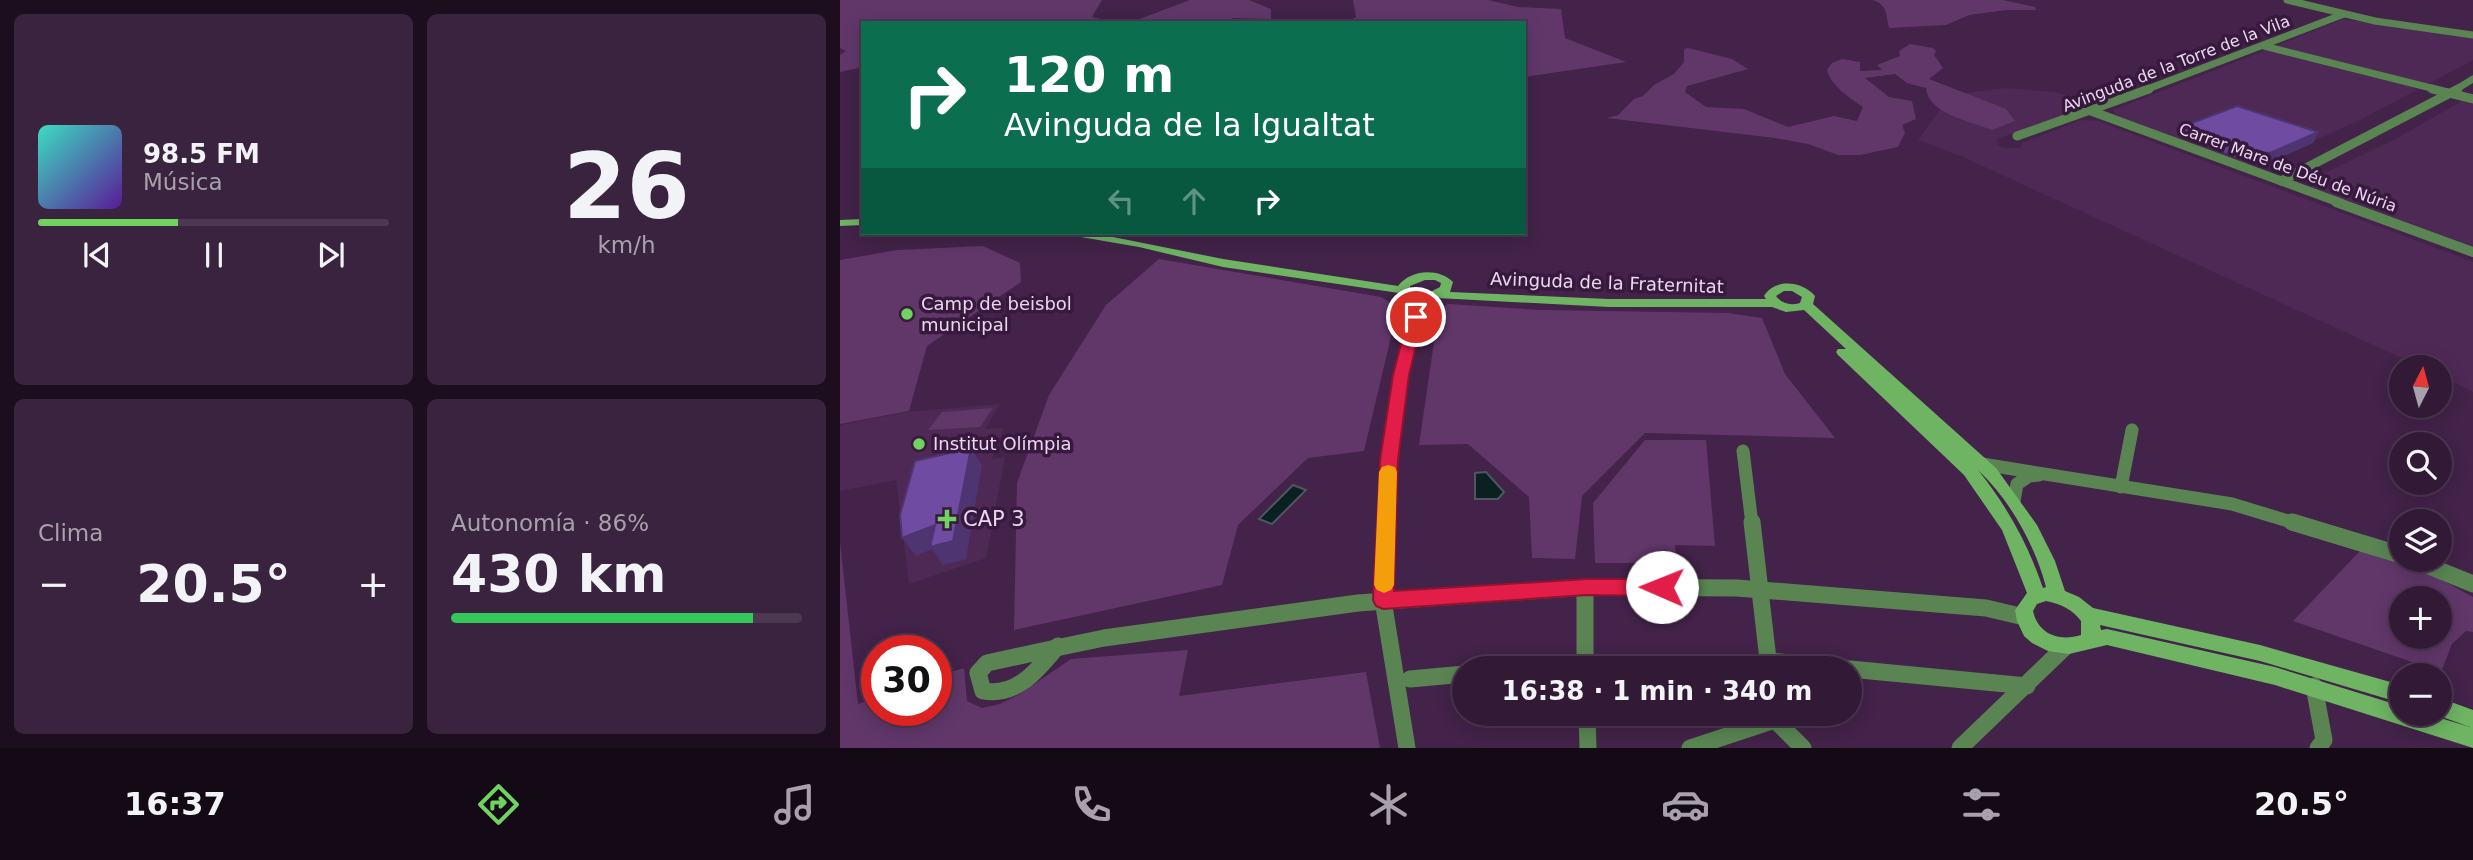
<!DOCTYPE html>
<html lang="es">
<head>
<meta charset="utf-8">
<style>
	:root { --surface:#321a37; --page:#3a233f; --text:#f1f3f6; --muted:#a8a1ad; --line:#4d3852; --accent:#70d35f }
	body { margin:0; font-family:"DejaVu Sans",sans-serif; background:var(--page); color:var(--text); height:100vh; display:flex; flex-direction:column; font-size:26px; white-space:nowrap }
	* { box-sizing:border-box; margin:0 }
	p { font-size:23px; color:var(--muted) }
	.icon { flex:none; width:38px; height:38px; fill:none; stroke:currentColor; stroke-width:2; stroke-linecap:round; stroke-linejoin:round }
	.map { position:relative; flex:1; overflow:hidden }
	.drawer { display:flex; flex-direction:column; gap:14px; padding:14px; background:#1c0e1e; width:840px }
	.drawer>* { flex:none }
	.guide { position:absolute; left:21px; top:21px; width:665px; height:214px; border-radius:0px; box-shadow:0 4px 18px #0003,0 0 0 2px var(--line); background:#0b6e4f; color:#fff; overflow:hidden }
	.needle { width:46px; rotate:6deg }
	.controls { position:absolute; left:1549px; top:355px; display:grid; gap:14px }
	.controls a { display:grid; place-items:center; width:63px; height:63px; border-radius:50%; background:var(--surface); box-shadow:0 4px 18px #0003,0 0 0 2px var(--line); font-size:35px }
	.speed { position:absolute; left:21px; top:635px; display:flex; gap:14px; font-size:35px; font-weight:700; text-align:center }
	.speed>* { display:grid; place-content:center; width:91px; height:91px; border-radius:50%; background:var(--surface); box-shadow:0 4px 18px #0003,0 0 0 2px var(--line); line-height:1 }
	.speed .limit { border:10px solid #d22; background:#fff; color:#111 }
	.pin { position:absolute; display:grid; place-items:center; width:60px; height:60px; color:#fff; margin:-30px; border:4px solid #fff; border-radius:50%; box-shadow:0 2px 7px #0007 }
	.me { position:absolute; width:77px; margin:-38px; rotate:271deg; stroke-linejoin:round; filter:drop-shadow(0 0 5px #0008) }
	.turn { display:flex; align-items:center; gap:24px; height:147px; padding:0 28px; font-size:32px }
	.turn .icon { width:91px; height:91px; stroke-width:2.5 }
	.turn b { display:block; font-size:49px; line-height:60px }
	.lanes { display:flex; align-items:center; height:66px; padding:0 28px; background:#0003; justify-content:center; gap:35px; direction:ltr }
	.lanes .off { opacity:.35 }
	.big { font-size:52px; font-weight:800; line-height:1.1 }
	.drawer .card { flex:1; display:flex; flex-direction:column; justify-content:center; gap:10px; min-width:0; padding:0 24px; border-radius:10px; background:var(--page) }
	.drawer .dial { align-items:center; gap:0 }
	.dial b { font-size:91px; line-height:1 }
	.song { display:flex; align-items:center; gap:21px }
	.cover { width:84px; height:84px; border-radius:10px; background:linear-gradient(135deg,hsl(170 70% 55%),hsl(270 70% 35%)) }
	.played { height:7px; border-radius:4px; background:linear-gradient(90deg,var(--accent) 40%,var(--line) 40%) }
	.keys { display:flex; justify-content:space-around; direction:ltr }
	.heat { display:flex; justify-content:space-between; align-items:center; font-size:38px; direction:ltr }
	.charge { height:10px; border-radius:5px; background:linear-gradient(90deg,#34c759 86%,var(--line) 0) }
	.drawer .tiles { flex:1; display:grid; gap:14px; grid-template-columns:repeat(2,1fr) }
	.trip { position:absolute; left:612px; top:656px; width:410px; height:70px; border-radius:35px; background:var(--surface); box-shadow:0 4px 18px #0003,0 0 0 2px var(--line); font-weight:800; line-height:70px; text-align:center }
	.dock { display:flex; height:112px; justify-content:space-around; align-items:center; background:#140a16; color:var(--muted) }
	.dock .icon { width:49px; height:49px }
	.dock .current { color:var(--accent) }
	.dock b { font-size:32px; color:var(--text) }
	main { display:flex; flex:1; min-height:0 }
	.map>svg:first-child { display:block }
	.built { fill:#4e2955 }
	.green { fill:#61376a; fill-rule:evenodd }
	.water { fill:#0b2021; stroke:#4e575e; stroke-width:2 }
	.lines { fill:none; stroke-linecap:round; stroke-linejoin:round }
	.street-far4 { stroke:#5a8553; stroke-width:7 }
	.street-far3 { stroke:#5a8553; stroke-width:9 }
	.street-far2 { stroke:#5a8553; stroke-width:10 }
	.street-far1 { stroke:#5a8553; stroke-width:13 }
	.street { stroke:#5a8553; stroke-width:17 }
	.secondary { fill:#6eb463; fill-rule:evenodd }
	.wall { fill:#5f408a }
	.shaded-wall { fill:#4e3471 }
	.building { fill:#6f4ba1; stroke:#4e3471; stroke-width:2 }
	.route { fill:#e11d48; stroke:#92132f; stroke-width:2 }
	.slow { fill:#f59e0b }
	.poi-dot { fill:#70d35f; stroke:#38193e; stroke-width:2.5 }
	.labels { text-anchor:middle; stroke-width:7; stroke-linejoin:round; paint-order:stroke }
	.far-street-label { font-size:16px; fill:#ead7ee; stroke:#38193e }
	.street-label { font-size:18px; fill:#ead7ee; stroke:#38193e }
	.poi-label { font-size:18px; fill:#ead7ee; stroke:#38193e; text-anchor:start }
	.near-poi-label { font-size:21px; fill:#ead7ee; stroke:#38193e; text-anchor:start }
</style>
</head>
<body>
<main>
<section class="drawer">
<div class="tiles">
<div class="card">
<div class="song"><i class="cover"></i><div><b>98.5 FM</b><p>Música</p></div></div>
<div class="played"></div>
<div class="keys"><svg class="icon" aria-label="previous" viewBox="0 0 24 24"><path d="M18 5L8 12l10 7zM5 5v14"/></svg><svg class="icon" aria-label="pause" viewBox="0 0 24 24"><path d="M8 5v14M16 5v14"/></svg><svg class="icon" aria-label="next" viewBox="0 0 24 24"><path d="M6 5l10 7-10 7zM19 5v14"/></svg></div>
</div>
<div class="card dial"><b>26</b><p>km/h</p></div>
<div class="card"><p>Clima</p>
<div class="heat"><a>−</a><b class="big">20.5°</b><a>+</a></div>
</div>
<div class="card"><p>Autonomía · 86%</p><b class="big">430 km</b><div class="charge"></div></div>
</div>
</section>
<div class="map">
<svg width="1633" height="748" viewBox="0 0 1633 748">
	<rect width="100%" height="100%" fill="#432349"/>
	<!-- built -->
	<g class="built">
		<polygon points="1503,19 1633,38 1633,60 1590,83 1578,82 1436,46"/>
		<polygon points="1424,51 1437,51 1570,85 1577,90 1520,120 1423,164 1404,163 1276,115 1273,110"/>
		<polygon points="1166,88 1214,92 1260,105 1156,139 1158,145 1164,148 1181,148 1182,143 1241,120 1258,121 1633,262 1633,392 1600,376 1600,368 1581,367 1123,157 1078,140 1105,103 1126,93"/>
		<polygon points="1622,101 1633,102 1633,246 1473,188 1468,181 1557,138"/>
		<polygon points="160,404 145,429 164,428 152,459 165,457 146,558 69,584 56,480 0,491 0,425 67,412"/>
	</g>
	<!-- green -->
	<g class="green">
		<polygon points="0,0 262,0 252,17 279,23 23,23 23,67 0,72 0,55 6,51 0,48"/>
		<polygon points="350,0 409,0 431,9 431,19 393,18 386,23 289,23"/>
		<polygon points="513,0 648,0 678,7 721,9 725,38 786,62 684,77 684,23 505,23 516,17"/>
		<path d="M1032,0H1163L1195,7L1196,10H1167L1129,15L1106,25L1049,28C1046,14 1047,4 1032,0Z"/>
		<path d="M1070,44L1093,48L1096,51L1094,55L1103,68L1089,79L1166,109L1175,121L1152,130C1130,121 1088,114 1086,88L1067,83L1055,74L1025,78L1049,97L1072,101L1076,119L1062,125L1065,133L1058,147L1020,155H998L968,144L935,138L767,118L778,115L794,99L803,96L814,85L834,74L844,62V49L848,48L892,59L908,69L847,86L845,92L866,107L904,109L948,127L994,116L1017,121L1023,107C1010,98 991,86 987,70L992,63L1002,59L1020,62V71L1042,70L1037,65L1060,56L1059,51Z"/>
		<polygon points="143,246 180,263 181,282 87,346 69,411 0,424 0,260 57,250"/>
		<polygon points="319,259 541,297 558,307 524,451 468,458 398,525 382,585 174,630 177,483 209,395 266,305"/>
		<polygon points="608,304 700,310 888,313 922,318 945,374 995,438 805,433 742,496 735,559 692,558 689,497 628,444 579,445 599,308"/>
		<polygon points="153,408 140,427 88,430 102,412"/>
		<polygon points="805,440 866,440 875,546 835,545 837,563 755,563 753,503"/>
		<polygon points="0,542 18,704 37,698 37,710 96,710 96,677 124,668 127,701 142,708 160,704 180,694 231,659 348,650 339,696 526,672 540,748 0,748"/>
		<path d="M1521,550L1591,574L1633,597V632L1626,631L1612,644L1601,672L1453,621ZM1561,598H1600V637H1561Z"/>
	</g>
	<!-- water -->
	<g class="water">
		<polygon points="646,472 664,492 658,499 635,499 635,473"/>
		<polygon points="453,485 466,490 432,524 419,519"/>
	</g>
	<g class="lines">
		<!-- street-far4 -->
		<g class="street-far4">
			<polyline points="1447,0 1535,21 1633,35"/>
			<polyline points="1424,46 1599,90"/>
			<polyline points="1305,90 1504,14"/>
			<polyline points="1615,90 1633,79"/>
		</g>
		<!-- street-far3 -->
		<g class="street-far3">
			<polyline points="1592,89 1633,99"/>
			<polyline points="1251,111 1501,203"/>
			<polyline points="1177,136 1309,89"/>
			<polyline points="1441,181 1618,89"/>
		</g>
		<!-- street-far2 -->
		<g class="street-far2">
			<polyline points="1496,202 1633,252"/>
			<polyline points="569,345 581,299"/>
		</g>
		<!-- street-far1 -->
		<g class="street-far1">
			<polyline points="903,451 912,524"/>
			<polyline points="1142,464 1392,504 1458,524"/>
			<polyline points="1281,487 1292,430"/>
			<polyline points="1174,501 1177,484 1189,476 1199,475"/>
			<path d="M546,524C549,463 554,403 569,343"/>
		</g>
		<!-- street -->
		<g class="street">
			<polyline points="546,522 543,600 567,748"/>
			<polyline points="912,522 929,668"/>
			<polyline points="1452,522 1561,555"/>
			<polyline points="1574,560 1633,584"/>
			<polyline points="745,595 745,668"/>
			<path d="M216,648C197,671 176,697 143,691L138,673L147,663Z"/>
			<polyline points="216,648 218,646"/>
			<polyline points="216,648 264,638 518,603 747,587 897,588 1146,608 1184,617"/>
			<polyline points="928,661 1005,668"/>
			<polyline points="693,668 744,664"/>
			<polyline points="1010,669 1187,686"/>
			<polyline points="570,679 625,674"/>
			<polyline points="1474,686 1484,740 1478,748"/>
			<polyline points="747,714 748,748"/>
			<polyline points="935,714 935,720 963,748"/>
			<polyline points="850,748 935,720"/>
			<polyline points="1120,748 1225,647"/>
		</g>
		<!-- secondary -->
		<g class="secondary">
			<polygon points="23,219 23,225 0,226 0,220"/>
			<path d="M229,233H253L383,259L558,286C571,269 599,268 613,282L610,292L769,299H926L924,296C935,278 962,281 975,296L973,304L1156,468L1197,525L1215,561L1225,591L1239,597L1253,608L1420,645L1561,685V703L1420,661L1260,625L1261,630L1267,629L1435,667L1561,706V714H1587L1630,727L1594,714H1600V698L1633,710V748L1435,685L1267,645L1229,654L1208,651L1192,643L1184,636L1177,621L1175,610L1187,593L1162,530L1124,475L998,355L996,352L998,349H1006L964,310L946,312L932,307H769L597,298L588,302L562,298L559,293L383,267L299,247L235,236ZM585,280H595L601,283L600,287L586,294L570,292V286ZM944,291H952L962,297L960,303C951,306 942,304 936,296ZM1138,470C1170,500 1195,545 1206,587L1203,588C1188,544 1167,506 1138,470ZM1206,601C1221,604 1232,609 1241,621V635C1219,642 1198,634 1193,611L1197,604Z"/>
		</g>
	</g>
	<!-- wall -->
	<polygon class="wall" points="1344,126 1478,132 1473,143 1425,164 1413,163 1340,136"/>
	<!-- shaded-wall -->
	<g class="shaded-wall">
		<polygon points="1478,132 1473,143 1425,164 1430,153"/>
		<polygon points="131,448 142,465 126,559 103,565 92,549 76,556 62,538"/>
	</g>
	<!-- building -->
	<g class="building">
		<polygon points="1397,106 1478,132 1430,153 1418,152 1344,126"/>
		<polygon points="131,448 113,541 90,547 95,525 62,538 60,515 75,461"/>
	</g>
	<!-- route -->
	<polygon class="route" points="576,313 583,317 569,375 558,460 554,591 747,579 822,579 829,582 832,587 829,593 822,596 747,595 543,609 536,606 533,600 540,460 553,375 568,317"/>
	<!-- slow -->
	<polygon class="slow" points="548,465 555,467 557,472 554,585 551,590 544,593 537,590 534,585 539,472 542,467"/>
	<!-- markers -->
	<g class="poi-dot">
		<circle cx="67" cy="314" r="7"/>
		<circle cx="79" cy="444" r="7"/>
		<path d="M103.5 508.5h7v7h7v7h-7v7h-7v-7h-7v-7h7z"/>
	</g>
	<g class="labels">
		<!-- far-street labels -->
		<g class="far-street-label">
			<text transform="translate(1336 63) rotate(-21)" y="6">Avinguda de la Torre de la Vila</text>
			<text transform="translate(1448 167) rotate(20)" y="6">Carrer Mare de Déu de Núria</text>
		</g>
		<!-- street labels -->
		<g class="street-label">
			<text transform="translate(767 283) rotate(2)" y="6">Avinguda de la Fraternitat</text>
		</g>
		<!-- poi labels -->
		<g class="poi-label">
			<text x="81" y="310">Camp de beisbol<tspan x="81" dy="21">municipal</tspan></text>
			<text x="93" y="450">Institut Olímpia</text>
		</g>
		<!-- near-poi labels -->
		<g class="near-poi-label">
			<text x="123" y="526">CAP 3</text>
		</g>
	</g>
</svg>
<div class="controls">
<a><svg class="needle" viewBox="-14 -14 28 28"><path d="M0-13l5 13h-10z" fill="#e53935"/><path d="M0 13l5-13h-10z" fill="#a8a1ad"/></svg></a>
<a><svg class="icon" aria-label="search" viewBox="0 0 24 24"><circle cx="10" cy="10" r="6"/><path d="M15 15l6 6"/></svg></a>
<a><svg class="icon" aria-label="layers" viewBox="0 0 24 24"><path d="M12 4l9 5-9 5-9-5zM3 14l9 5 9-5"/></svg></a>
<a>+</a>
<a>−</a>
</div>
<div class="speed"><div class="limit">30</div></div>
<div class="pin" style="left:576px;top:317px;background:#d93025"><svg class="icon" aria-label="arrive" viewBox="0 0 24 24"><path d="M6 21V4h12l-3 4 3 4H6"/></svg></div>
<svg class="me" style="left:822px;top:587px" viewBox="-20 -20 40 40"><circle r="19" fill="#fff"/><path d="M0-13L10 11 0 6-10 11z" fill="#e11d48"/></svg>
<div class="trip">16:38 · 1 min · 340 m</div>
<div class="guide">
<div class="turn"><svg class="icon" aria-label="right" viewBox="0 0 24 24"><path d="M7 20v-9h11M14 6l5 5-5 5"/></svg><div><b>120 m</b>Avinguda de la Igualtat</div></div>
<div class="lanes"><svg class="icon off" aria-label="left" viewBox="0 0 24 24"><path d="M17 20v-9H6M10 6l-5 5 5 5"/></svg><svg class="icon off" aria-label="ahead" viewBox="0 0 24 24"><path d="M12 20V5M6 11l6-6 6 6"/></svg><svg class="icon" aria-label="right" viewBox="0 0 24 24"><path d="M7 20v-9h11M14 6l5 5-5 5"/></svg></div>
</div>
</div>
</main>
<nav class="dock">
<b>16:37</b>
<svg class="icon current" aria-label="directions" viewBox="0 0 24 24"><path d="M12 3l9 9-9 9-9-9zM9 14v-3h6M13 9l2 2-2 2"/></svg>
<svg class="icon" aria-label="music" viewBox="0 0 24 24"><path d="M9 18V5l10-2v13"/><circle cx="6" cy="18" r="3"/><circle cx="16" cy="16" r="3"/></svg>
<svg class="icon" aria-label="phone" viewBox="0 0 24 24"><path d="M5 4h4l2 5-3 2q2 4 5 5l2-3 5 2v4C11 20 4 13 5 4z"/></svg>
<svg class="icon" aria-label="climate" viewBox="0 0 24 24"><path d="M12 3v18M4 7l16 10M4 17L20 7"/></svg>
<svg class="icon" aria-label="car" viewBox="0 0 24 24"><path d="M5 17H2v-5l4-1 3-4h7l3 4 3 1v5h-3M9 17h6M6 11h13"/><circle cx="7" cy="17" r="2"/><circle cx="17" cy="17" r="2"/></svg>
<svg class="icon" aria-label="filters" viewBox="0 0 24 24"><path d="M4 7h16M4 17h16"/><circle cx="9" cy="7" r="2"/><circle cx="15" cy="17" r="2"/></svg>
<b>20.5°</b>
</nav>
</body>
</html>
